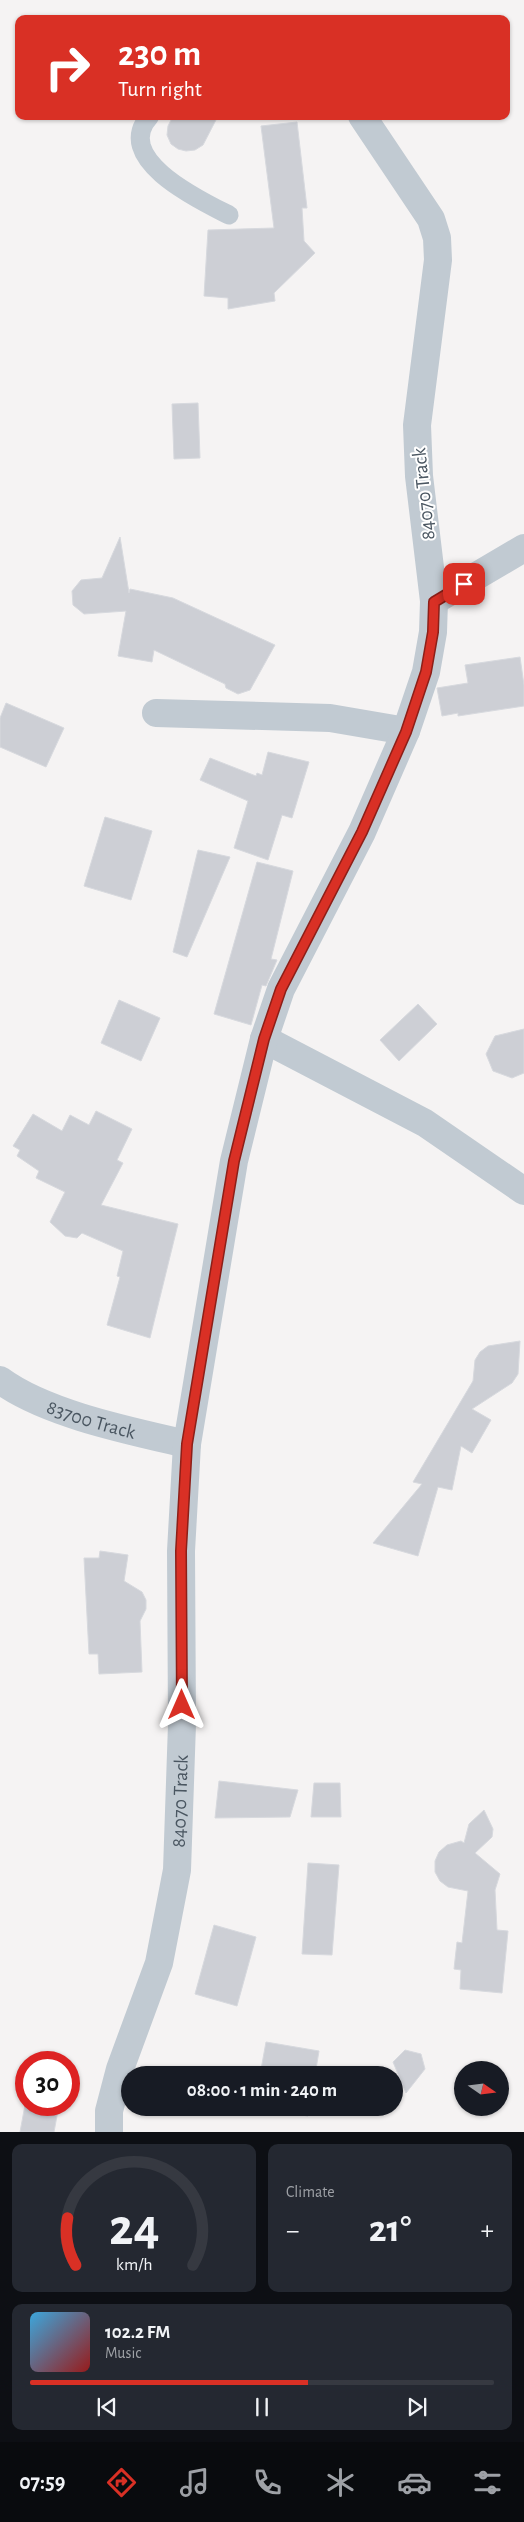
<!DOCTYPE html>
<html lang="en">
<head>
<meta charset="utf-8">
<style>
	:root { --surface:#171b24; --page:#242831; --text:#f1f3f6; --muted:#9ea1a6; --line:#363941; --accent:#d93025 }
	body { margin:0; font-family:"Alegreya Sans",sans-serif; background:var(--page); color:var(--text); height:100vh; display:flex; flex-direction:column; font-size:19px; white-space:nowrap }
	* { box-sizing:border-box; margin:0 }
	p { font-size:16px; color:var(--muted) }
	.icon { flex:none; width:28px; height:28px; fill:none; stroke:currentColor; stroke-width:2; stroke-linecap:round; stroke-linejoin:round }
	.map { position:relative; height:2132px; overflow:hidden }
	.sheet { display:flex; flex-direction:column; gap:12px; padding:12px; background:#0d0f14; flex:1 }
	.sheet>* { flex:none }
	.hud { position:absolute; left:15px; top:15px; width:495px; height:105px; border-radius:10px; box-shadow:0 1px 4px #0004; background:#d93025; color:#fff; overflow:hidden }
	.needle { width:32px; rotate:104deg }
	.tools { position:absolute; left:454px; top:2061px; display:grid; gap:10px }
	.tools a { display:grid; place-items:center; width:55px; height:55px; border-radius:50%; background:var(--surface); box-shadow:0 1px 4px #0004; font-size:25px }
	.speed { position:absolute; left:15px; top:2051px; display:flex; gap:10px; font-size:25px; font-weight:700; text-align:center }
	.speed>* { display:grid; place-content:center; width:65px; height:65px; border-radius:50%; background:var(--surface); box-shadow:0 1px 4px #0004; line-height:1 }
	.speed .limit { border:8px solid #d22; background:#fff; color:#111 }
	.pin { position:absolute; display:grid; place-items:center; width:42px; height:42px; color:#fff; margin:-21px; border-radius:10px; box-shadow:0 2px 8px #0006 }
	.me { position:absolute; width:55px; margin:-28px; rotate:0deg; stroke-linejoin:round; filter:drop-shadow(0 0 4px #0008) }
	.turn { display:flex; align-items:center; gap:18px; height:105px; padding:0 20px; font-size:22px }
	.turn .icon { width:65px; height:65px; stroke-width:2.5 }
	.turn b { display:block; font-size:35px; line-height:42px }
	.big { font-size:38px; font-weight:700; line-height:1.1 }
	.sheet .card { flex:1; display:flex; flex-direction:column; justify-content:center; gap:8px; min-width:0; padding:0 18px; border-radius:10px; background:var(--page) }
	.sheet .dial { align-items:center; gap:0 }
	.dial svg { height:130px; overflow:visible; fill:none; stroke:var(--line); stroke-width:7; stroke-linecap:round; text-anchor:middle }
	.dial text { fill:var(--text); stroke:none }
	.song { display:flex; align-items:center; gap:15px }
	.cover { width:60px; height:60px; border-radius:8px; background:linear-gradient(135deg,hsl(200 70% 55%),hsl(0 70% 35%)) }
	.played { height:5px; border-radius:2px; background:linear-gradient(90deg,var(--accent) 60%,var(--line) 60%) }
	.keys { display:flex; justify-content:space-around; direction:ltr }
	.heat { display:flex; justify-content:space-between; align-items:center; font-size:28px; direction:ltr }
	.sheet .tiles { flex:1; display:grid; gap:12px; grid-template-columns:1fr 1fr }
	.card:last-child { grid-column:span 2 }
	.trip { position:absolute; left:121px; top:2066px; width:282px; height:50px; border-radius:25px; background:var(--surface); box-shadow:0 1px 4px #0004; font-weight:700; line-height:50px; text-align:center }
	.menu { display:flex; height:80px; justify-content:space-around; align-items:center; background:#090b0e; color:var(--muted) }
	.menu .icon { width:35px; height:35px }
	.menu .active { color:var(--accent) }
	.menu b { font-size:22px; color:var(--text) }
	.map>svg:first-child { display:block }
	.building { fill:#cdcfd5; stroke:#d7d9de }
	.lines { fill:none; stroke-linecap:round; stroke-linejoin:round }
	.lane { stroke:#c1cad2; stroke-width:19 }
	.street { stroke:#c1cad2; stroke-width:28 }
	.route-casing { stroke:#8d1f18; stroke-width:12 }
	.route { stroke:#d93025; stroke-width:9 }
	.labels { text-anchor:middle; stroke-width:4; stroke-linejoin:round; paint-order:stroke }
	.street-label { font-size:20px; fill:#4a5661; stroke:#fff }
</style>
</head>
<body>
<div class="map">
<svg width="524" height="2132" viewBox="0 0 524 2132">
	<rect width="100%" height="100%" fill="#f5f3f3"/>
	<!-- building -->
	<g class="building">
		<polygon points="173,116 218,116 203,145 195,150 186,151 178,149 171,144 167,135 168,126"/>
		<polygon points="297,122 307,208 302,208 304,241 315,253 274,293 275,301 228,309 228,298 204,296 208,230 274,228 261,126"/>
		<polygon points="198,403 200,458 174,459 172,404"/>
		<polygon points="120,537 129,593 130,589 173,598 275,645 250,690 238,694 226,688 225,684 154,650 152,662 118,656 126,611 84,614 73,605 72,591 81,580 102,578"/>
		<polygon points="520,657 524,685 524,706 458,716 458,713 442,716 437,688 468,683 465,665"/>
		<polygon points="6,703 64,728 46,767 0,747 0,718"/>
		<polygon points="268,752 309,762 292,818 282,815 268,860 234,848 248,801 200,780 210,758 256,776 257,773 262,775"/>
		<polygon points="105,817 152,831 131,900 84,886"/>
		<polygon points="198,850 230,857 187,957 173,952"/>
		<polygon points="257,862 293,871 271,959 277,960 266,986 262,985 251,1025 214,1014"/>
		<polygon points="119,1000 160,1018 141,1061 101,1043"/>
		<polygon points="418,1004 437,1024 399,1061 380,1040"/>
		<polygon points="524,1029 524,1073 512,1078 493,1071 486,1054 495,1036"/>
		<polygon points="96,1111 132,1129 117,1160 123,1163 101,1205 178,1224 150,1338 107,1325 120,1277 117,1276 123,1251 82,1233 77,1238 65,1236 50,1222 65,1192 36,1178 39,1171 17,1156 20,1150 13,1146 33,1114 62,1131 70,1115 89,1125"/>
		<polygon points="520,1341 518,1374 512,1383 472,1409 491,1420 472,1453 461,1446 452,1490 438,1487 418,1556 373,1543 422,1484 413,1482 473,1381 475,1360 480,1352 488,1346"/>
		<polygon points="100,1551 128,1555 124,1581 142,1592 146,1600 146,1609 140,1621 142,1672 99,1674 98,1654 89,1654 84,1558 99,1558"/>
		<polygon points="219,1781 298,1790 290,1817 215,1818"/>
		<polygon points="314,1783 340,1783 341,1817 311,1817"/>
		<polygon points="484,1810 493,1829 492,1837 475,1853 500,1874 495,1890 497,1930 508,1931 502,1993 460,1989 461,1970 454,1969 457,1942 462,1943 468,1891 448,1887 440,1881 435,1872 435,1861 439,1852 447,1845 461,1841 464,1843 469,1824"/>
		<polygon points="308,1863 339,1865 332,1955 302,1954"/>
		<polygon points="214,1925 256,1937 237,2006 195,1994"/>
		<polygon points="266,2042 319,2051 315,2075 260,2075"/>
		<polygon points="405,2050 421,2054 425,2069 406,2093 393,2062"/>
		<polygon points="25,2105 59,2105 54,2132 20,2132"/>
		<polygon points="256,2108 309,2108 308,2116"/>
	</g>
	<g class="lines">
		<!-- lane -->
		<path class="lane" d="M150,116C111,158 199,200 229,215"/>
		<!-- street -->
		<g class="street">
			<polyline points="434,601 524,548"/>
			<polyline points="156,713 330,718 406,731"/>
			<polyline points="264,1039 425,1123 524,1191"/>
			<path id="s1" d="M0,1380C46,1414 131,1431 187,1444"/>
			<path id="s2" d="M109,2132V2111L120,2069L159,1963L177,1870L182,1724L181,1551L187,1444L234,1161L264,1039L281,989L362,832L406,731L426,672L433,632L434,601L419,476L417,425L438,260L437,238L431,219L362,116"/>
		</g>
	</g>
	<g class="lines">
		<!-- route casing -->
		<g class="route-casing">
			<polyline id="route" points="182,1705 181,1551 187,1444 234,1161 264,1039 281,989 362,832 406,732 426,672 433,632 434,602 464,584"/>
		</g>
		<!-- route -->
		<use href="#route" class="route"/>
	</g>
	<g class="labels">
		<!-- street labels -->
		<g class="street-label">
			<text transform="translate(423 494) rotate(-96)" y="7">84070 Track</text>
			<text dy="7" stroke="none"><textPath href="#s1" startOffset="100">83700 Track</textPath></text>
			<text dy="7" stroke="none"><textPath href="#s2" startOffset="341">84070 Track</textPath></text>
		</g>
	</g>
</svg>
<div class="tools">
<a><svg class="needle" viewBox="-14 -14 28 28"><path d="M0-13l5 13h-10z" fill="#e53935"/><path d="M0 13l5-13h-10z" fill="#9ea1a6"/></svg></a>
</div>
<div class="speed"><div class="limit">30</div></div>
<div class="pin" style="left:464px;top:584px;background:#d93025"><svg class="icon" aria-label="arrive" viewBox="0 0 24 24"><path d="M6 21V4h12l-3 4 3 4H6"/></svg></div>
<svg class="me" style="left:182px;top:1705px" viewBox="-20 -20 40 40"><path d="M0-17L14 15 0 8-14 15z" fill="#d93025" stroke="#fff" stroke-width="4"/></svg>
<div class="trip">08:00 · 1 min · 240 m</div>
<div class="hud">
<div class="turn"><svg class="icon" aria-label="right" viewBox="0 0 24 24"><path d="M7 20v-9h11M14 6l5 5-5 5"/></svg><div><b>230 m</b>Turn right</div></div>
</div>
</div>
<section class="sheet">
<div class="tiles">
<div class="card dial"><svg viewBox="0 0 100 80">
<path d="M14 69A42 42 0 1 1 86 69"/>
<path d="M14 69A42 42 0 0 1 9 40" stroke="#d93025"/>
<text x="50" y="56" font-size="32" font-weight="700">24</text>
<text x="50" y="72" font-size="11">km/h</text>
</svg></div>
<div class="card"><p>Climate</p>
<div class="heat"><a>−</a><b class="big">21°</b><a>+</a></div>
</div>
<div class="card">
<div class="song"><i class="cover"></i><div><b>102.2 FM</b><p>Music</p></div></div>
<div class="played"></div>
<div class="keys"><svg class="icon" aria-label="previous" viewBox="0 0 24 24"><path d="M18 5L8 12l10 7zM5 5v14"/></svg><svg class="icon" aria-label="pause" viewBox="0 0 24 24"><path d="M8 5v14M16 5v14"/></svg><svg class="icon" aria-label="next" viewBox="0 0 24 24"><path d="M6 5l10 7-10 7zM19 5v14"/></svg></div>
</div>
</div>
</section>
<nav class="menu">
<b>07:59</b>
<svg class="icon active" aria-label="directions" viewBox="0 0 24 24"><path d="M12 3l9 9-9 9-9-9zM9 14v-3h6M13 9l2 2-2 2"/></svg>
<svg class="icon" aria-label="music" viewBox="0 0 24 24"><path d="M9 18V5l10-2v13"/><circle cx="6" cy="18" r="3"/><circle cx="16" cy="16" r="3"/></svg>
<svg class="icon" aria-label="phone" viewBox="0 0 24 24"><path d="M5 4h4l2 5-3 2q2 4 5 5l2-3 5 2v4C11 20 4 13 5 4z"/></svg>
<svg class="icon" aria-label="climate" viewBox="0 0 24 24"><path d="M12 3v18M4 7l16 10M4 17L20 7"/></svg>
<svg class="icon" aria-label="car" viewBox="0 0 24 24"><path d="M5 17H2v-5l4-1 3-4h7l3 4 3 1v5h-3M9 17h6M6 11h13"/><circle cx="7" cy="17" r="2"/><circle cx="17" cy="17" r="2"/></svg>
<svg class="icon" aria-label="filters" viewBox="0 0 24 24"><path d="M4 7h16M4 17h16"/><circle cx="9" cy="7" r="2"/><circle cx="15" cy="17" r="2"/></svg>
</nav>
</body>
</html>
